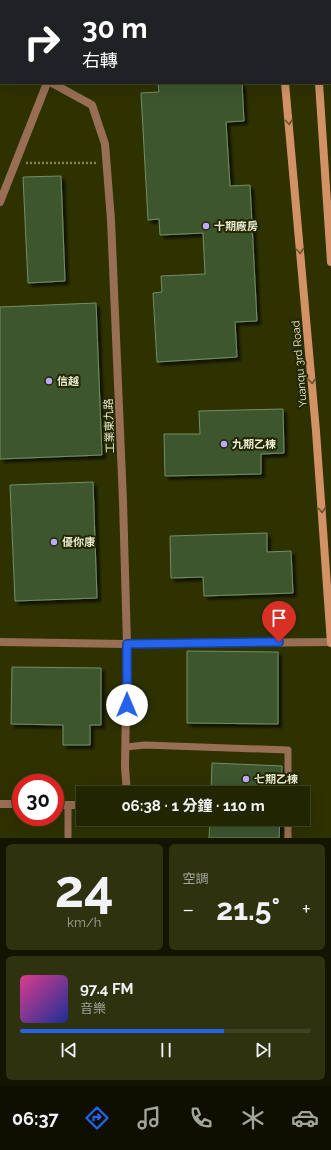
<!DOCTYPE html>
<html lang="zh-TW">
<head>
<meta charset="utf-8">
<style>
	:root { --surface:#222600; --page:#2e320f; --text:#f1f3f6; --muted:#a2a599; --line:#3f4322; --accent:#2563eb }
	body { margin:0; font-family:Raleway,"Noto Sans TC",sans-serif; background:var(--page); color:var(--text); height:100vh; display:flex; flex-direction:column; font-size:15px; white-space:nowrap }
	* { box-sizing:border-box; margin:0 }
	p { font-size:13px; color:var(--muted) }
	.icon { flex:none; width:22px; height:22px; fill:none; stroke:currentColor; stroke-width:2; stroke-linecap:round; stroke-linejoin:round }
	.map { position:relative; height:838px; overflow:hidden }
	.details { display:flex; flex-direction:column; gap:6px; padding:6px; background:#131500; flex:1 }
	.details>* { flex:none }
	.hud { position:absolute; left:0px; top:0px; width:331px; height:84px; box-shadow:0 4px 16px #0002,0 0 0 1px var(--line); background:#202124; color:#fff; overflow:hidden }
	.speed { position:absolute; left:12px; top:774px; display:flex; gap:8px; font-size:20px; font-weight:700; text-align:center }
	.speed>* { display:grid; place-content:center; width:52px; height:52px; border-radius:50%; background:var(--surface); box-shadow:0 4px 16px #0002,0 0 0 1px var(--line); line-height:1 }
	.speed .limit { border:6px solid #d22; background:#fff; color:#111 }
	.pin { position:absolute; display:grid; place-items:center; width:34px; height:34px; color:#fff; margin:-41px -17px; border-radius:50% 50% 50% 0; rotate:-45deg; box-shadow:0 0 4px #0007 }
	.pin .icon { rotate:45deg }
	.me { position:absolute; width:44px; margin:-22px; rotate:0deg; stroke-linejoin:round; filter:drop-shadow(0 0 3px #0008) }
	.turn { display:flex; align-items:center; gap:14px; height:84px; padding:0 16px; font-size:18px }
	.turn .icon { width:52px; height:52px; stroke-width:2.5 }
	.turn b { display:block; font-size:28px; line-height:34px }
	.big { font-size:30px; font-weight:700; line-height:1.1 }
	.details .tile { flex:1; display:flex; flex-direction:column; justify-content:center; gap:6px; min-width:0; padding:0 14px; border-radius:6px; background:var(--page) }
	.details .dial { align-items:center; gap:0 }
	.dial b { font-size:52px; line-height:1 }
	.song { display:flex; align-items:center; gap:12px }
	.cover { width:48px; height:48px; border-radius:6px; background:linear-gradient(135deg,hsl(330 70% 55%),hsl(230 70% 35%)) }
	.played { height:4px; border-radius:2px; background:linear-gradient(90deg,var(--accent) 70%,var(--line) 70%) }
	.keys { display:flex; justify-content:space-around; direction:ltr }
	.heat { display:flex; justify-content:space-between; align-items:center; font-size:22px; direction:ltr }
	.details .tiles { flex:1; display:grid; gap:6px; grid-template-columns:1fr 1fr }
	.tile:last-child { grid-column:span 2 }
	.trip { position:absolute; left:76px; top:786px; width:234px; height:40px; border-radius:0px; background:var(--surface); box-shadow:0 4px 16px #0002,0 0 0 1px var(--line); font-weight:700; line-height:40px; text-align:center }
	.menu { display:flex; height:64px; justify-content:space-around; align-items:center; background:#0e0f00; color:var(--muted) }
	.menu .icon { width:28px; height:28px }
	.menu .current { color:var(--accent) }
	.menu b { font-size:18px; color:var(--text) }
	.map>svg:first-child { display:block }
	.building { fill:#3c562d; stroke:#738f64; filter:url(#shadow) }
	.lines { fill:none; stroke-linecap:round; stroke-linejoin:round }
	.path { stroke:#7f835c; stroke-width:2.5; stroke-dasharray:2 2; stroke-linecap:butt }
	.lane { stroke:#986f54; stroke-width:7 }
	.street { stroke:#986f54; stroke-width:8 }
	.secondary { stroke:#d39266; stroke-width:8 }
	.oneway { stroke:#6a522a }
	.route-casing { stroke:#184099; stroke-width:10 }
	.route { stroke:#2563eb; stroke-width:7 }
	.poi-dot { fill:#bcaaf6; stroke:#242702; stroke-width:1.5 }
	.labels { text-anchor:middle; stroke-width:4; stroke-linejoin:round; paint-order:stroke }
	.poi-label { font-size:11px; font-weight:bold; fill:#e9edd3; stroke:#242702; text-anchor:start }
	.street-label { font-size:11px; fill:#e9edd3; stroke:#242702 }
</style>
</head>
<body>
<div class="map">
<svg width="331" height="838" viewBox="0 0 331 838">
	<defs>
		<filter id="shadow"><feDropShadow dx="3.5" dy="3.5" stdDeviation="1" flood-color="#0009"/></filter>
	</defs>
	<rect width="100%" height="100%" fill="#2e3200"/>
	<!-- building -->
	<g class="building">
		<polygon points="158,83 242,83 244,121 226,122 230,186 250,185 257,321 235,322 237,357 157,362 153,293 162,292 161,276 205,274 203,233 160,235 159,219 148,220 141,93 159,92"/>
		<polygon points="61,176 65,281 28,283 23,177"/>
		<polygon points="96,303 102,455 0,459 0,307"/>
		<polygon points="283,409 284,453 261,454 261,474 165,476 164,434 200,434 199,411"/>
		<polygon points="93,482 97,598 15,601 10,485"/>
		<polygon points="267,533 267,552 291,551 293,593 204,596 203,577 171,578 170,536"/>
		<polygon points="187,651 278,652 278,724 187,723"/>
		<polygon points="12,667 101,668 101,725 90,725 90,745 63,745 63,725 11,724"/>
		<polygon points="212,763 282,766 281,793 211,793"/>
		<polygon points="210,819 280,819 279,838 209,838"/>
	</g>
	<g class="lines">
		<!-- path -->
		<g class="path">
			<polyline points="330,46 331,49"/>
			<polyline points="26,163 97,163"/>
		</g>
		<!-- lane -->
		<g class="lane">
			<polyline points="126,747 145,745 288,750 288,793"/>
			<polyline points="68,805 68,838"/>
			<polyline points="288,838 288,819"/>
		</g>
		<!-- street -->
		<g class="street">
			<polyline points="0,53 1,54"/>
			<polyline points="52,83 92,105 105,144 111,220 123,501 127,644 125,767 127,793"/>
			<polyline points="0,202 47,83"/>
			<polyline points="0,642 127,644 331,642"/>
			<polyline points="0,804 21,804"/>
			<polyline points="55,805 83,805"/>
		</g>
		<!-- secondary -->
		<g class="secondary">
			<polyline points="287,0 289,1"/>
			<polyline points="302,0 303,1"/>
			<polyline points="324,0 326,1"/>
			<polyline points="280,1 280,0"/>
			<polyline points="330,25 331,26"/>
			<polyline points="285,83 316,431 331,643"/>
			<polyline points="319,83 331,262"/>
		</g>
	</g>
	<!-- one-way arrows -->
	<defs><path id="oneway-chevron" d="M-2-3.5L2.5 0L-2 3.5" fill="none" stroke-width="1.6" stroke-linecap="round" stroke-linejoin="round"/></defs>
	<g class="oneway">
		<use href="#oneway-chevron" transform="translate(289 122) rotate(85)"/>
		<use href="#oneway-chevron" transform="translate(300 251) rotate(85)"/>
		<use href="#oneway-chevron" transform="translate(312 381) rotate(85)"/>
		<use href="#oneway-chevron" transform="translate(322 510) rotate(86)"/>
	</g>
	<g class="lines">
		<!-- route casing -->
		<g class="route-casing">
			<polyline id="route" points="127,705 127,644 279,642"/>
		</g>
		<!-- route -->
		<use href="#route" class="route"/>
	</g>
	<!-- markers -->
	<g class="poi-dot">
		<circle cx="206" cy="226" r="4"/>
		<circle cx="49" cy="381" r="4"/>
		<circle cx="224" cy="444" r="4"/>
		<circle cx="54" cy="542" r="4"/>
		<circle cx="246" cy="779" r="4"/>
	</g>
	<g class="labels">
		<!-- poi labels -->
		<g class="poi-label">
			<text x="214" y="230">十期廠房</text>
			<text x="57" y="385">信越</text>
			<text x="232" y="448">九期乙棟</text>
			<text x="62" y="546">優你康</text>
			<text x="254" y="783">七期乙棟</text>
		</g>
		<!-- street labels -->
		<g class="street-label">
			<text transform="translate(299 364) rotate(-95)" y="4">Yuanqu 3rd Road</text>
			<text transform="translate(109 426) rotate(-92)" y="4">工業東九路</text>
		</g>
	</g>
</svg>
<div class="speed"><div class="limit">30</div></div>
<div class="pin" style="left:279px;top:642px;background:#d93025"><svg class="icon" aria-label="arrive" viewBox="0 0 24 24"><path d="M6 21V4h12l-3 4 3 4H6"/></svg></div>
<svg class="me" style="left:127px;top:705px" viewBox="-20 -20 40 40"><circle r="19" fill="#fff"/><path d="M0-13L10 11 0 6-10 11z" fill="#2563eb"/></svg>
<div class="trip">06:38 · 1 分鐘 · 110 m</div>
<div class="hud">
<div class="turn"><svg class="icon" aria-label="right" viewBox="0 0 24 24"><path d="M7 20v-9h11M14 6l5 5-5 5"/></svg><div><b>30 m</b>右轉</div></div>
</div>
</div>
<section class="details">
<div class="tiles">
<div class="tile dial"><b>24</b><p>km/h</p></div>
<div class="tile"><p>空調</p>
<div class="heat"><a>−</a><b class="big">21.5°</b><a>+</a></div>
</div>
<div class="tile">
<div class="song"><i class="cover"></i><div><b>97.4 FM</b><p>音樂</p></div></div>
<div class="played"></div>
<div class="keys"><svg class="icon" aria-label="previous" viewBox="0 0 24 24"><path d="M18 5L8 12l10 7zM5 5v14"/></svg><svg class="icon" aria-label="pause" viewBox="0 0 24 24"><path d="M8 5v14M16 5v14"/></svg><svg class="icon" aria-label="next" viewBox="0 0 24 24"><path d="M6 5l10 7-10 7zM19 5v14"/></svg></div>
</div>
</div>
</section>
<nav class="menu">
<b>06:37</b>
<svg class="icon current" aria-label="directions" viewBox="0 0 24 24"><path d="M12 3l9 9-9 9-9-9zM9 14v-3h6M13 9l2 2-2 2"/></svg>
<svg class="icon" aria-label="music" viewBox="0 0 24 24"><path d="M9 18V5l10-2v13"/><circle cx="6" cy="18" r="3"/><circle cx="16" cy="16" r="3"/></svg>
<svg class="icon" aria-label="phone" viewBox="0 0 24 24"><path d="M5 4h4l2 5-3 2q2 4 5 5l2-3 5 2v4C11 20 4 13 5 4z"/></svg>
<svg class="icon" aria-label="climate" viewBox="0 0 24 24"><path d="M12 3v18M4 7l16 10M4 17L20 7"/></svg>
<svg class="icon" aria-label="car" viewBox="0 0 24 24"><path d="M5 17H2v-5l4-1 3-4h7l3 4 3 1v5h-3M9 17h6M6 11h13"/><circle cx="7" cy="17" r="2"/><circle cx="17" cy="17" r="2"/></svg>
</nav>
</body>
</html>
